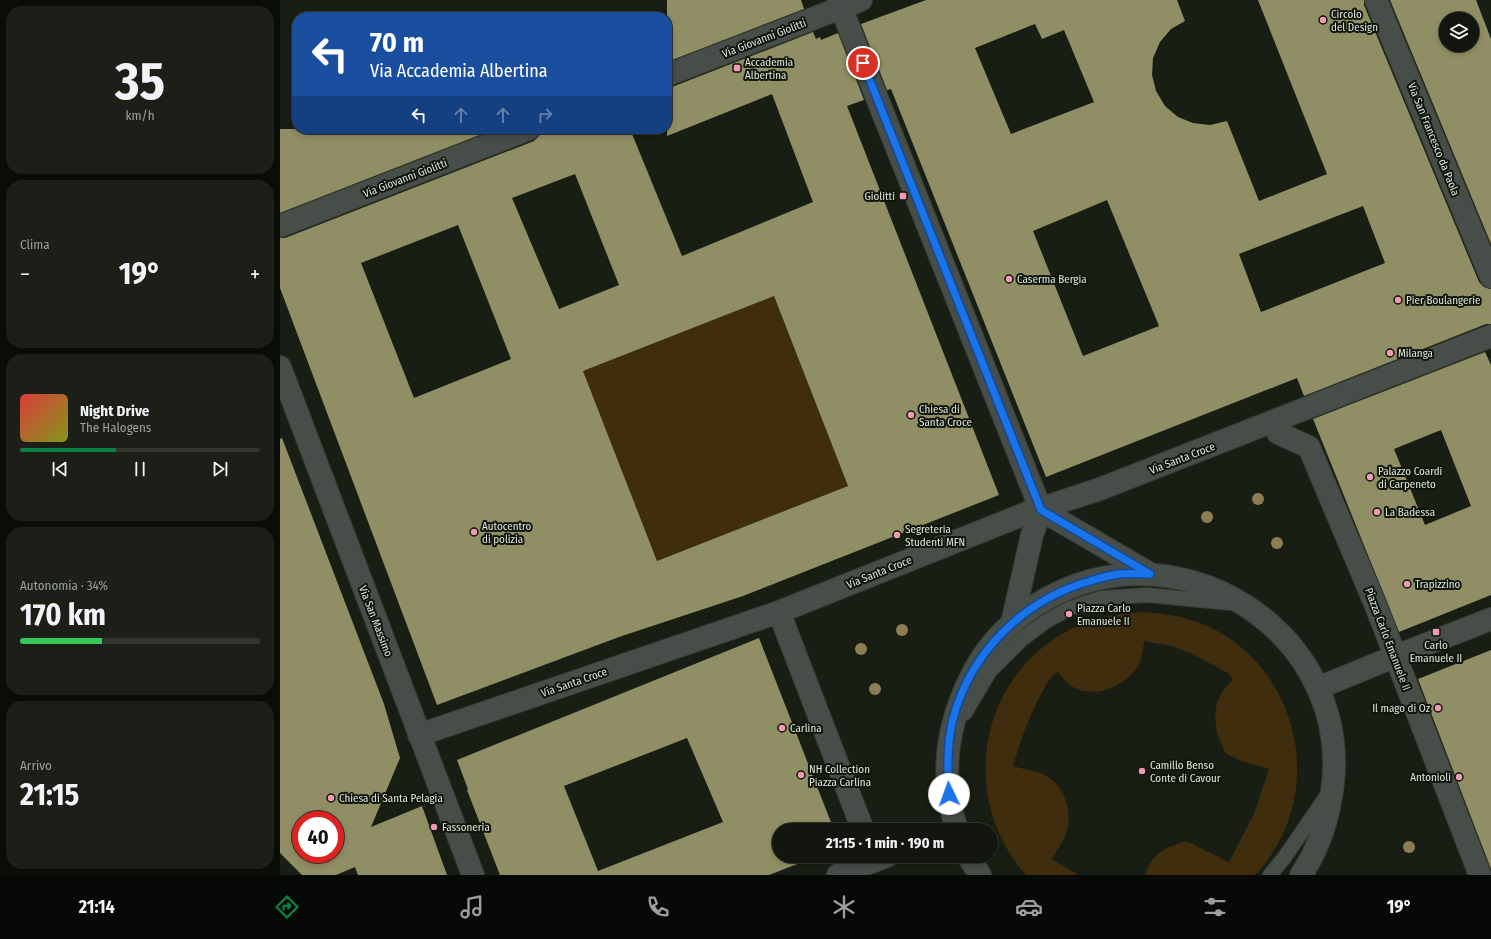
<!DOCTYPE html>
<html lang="it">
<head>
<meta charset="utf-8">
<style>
	:root { --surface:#12160e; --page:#1b1f17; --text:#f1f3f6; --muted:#9c9f9e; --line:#31352e; --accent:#0b8043 }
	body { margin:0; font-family:"Fira Sans Condensed",sans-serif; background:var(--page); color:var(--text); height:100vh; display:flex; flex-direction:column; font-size:15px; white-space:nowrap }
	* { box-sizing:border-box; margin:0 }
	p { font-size:13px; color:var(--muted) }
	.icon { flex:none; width:22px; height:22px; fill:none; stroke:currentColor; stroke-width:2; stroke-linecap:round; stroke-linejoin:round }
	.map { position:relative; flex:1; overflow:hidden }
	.drawer { display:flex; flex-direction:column; gap:6px; padding:6px; background:#0a0c08; width:280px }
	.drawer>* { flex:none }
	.banner { position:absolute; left:12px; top:12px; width:380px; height:122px; border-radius:16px; box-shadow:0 2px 6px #0003,0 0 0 1px var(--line); background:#1a4fa0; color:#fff; overflow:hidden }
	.fabs { position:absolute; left:1159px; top:12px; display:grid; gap:8px }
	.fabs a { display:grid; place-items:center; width:40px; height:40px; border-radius:50%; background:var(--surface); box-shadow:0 2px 6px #0003,0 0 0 1px var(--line); font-size:20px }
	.speed { position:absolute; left:12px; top:811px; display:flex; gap:8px; font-size:20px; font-weight:700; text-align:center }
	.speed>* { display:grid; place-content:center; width:52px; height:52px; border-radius:50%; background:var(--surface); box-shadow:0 2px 6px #0003,0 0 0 1px var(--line); line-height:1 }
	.speed .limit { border:6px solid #d22; background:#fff; color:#111 }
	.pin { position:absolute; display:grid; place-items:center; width:34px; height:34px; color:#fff; margin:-17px; border:2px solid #fff; border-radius:50%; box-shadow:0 1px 4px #0007 }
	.me { position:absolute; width:44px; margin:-22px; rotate:357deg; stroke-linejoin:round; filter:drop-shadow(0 0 3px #0008) }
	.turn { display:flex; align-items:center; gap:14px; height:84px; padding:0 12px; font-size:18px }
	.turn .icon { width:52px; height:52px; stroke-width:2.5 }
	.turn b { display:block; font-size:28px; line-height:34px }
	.lanes { display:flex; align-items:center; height:38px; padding:0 12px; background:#0003; justify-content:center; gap:20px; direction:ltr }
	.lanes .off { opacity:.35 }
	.big { font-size:30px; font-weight:700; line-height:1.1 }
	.drawer .card { flex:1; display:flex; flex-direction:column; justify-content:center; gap:6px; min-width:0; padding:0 14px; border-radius:16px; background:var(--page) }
	.drawer .dial { align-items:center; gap:0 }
	.dial b { font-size:52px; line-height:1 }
	.song { display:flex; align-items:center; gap:12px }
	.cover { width:48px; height:48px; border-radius:6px; background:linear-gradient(135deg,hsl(0 70% 55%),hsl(70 70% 35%)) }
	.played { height:4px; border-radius:2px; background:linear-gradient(90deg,var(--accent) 40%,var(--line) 40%) }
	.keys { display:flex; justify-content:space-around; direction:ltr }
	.heat { display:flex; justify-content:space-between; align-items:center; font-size:22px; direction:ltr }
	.charge { height:6px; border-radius:3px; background:linear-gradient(90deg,#34c759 34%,var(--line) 0) }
	.trip { position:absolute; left:492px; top:823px; width:226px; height:40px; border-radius:20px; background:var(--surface); box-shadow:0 2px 6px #0003,0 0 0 1px var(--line); font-weight:700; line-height:40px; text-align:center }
	.tab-bar { display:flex; height:64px; justify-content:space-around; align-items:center; background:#070906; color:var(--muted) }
	.tab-bar .icon { width:28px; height:28px }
	.tab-bar .on { color:var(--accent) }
	.tab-bar b { font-size:18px; color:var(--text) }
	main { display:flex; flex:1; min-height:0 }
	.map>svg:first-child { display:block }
	.green { fill:#3f2d0d }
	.building { fill:#908e64; fill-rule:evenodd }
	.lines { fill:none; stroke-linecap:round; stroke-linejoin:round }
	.service-casing { stroke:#343a2f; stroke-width:16 }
	.pedestrian-casing { stroke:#343a2f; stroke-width:24 }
	.minor-casing { stroke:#343a2f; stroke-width:24 }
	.tertiary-casing { stroke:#343a2f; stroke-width:24 }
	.service { stroke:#474d49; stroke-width:14 }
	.pedestrian { stroke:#474d49; stroke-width:22 }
	.minor { stroke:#474d49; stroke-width:22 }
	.tertiary { stroke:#474d49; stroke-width:22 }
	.tree { fill:#8e7c55 }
	.route-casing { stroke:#114b97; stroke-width:10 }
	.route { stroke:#1a73e8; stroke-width:7 }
	.poi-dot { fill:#f09ab5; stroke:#0f150a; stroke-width:1.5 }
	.labels { text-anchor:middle; stroke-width:4; stroke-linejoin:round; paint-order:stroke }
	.poi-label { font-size:11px; fill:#e0e5dd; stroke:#0f150a; text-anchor:start }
	.street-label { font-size:11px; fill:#e0e5dd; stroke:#0f150a }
</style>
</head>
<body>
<main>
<section class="drawer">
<div class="card dial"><b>35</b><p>km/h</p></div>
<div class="card"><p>Clima</p>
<div class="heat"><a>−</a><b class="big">19°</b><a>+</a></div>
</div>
<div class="card">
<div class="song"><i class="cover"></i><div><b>Night Drive</b><p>The Halogens</p></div></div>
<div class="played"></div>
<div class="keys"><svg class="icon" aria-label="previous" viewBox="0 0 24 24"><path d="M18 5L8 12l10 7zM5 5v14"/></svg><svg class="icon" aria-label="pause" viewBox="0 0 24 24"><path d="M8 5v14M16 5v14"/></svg><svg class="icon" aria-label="next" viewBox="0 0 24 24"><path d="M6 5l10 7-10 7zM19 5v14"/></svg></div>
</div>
<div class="card"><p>Autonomia · 34%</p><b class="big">170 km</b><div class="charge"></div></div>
<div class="card"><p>Arrivo</p><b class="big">21:15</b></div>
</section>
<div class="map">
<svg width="1211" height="875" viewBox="0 0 1211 875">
	<rect width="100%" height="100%" fill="#181e13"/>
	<!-- green -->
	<g class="green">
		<polygon points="494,296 568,486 377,561 303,371"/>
		<path d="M859,612C890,613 919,619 946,636C1027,689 1042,805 975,875H865C873,852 885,848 906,841L949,862L974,814L989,769L964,762L946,754L937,734L935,717L937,702L944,689L953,679L948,673L910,653L892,646L864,641C863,648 863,656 860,662C849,685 816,700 793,687C787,684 782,677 778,672C770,676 768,682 764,689C750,713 741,739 733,766C742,769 753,770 763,774C782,783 791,805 788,826C786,838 778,848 772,859L798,875H746C678,798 698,678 789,630C811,618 835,614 859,612Z"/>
	</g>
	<!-- building -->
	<g class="building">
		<polygon points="387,0 521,0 524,9 387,62"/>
		<path d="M646,0H897L905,21L891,29L880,42L873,58L872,75L876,91L885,106L898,117L913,123L930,125L947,121L979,201L1047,174L978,0H1084V5L1199,282L1204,287L1211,289V324H1206L1024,396L1017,378L766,477L611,89L607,90L581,24ZM755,24L762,39L784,30L814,102L731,134L695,48ZM827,200L879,326L803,356L753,231ZM1083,206L1105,263L981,312L959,254Z"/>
		<path d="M1110,0H1196L1211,39V244ZM1166,19H1192V45H1166Z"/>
		<path d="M533,32L536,39L540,37L541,40L558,33L584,100L567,106L719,495L463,596L339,637L157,705L0,288V238H5L254,141L259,136L261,129H350L402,256L533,202L492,94L387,136V87H392ZM295,174L339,285L279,309L232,198ZM178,225L231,359L134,398L81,263ZM494,296L568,486L377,561L303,371Z"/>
		<polygon points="0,129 215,129 0,213"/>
		<path d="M1205,352L1211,365V595L1119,632L1033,419ZM1161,430L1191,506L1145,525L1114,449Z"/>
		<path d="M2,438L104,704L120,758L91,827L142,806L167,875H78L75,867L56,875H22L0,853V439ZM21,820H55V854H21Z"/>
		<path d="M479,638L554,830H499V856H538L489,875H220L187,790L188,789L177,760ZM407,738L443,822L318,871L284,786Z"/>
		<polygon points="1211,650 1211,869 1138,679"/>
	</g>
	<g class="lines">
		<!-- service casing -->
		<g class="service-casing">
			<g id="service">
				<polyline points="685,713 710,671 742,639 765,622 788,609 821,598 867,595 950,603"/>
				<polyline points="990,875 1004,858 1048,794"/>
			</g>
		</g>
		<!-- pedestrian casing -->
		<g class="pedestrian-casing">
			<polyline id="pedestrian" points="994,422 998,433 1029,447 1096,606 1200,875"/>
		</g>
		<!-- minor casing -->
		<g class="minor-casing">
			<g id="minor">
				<polyline points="1096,0 1211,277"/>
				<polyline points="387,75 581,0"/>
				<polyline points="0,226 249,129"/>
				<polyline points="0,367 193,875"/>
				<polyline points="499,612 583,830"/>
				<polyline points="1038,688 1116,656 1211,619"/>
				<polyline points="139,735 499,612 747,513 820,489 1211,336"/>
				<polyline points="558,875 607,856"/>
			</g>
		</g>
		<!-- tertiary casing -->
		<g class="tertiary-casing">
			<g id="tertiary">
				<polyline points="558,0 761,510 869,573"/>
				<polyline points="732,623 752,535 761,510"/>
				<path d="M677,830C660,779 666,729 689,681C705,646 733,618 766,599C907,520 1083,642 1050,802C1045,829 1036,853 1021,875"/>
				<polyline points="688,856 700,875"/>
			</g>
		</g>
		<!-- service -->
		<use href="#service" class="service"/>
		<!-- pedestrian -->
		<use href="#pedestrian" class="pedestrian"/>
		<!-- minor -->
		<use href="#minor" class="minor"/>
		<!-- tertiary -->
		<use href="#tertiary" class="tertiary"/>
	</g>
	<!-- trees -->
	<g class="tree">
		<circle cx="978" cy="499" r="6"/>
		<circle cx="927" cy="517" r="6"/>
		<circle cx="997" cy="543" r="6"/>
		<circle cx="622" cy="630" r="6"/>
		<circle cx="581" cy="649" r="6"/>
		<circle cx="595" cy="689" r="6"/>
		<circle cx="1129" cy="847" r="6"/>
	</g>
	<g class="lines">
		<!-- route casing -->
		<g class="route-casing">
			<path id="route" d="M583,63L761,510L870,574C860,574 850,573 840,574C830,575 820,578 810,581C744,600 691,651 673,719C667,743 667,769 669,794"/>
		</g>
		<!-- route -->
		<use href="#route" class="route"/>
	</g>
	<!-- markers -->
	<g class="poi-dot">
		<circle cx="1043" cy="20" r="4"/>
		<rect x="453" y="64" width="8" height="8" rx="2"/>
		<rect x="619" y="192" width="8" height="8" rx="2"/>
		<circle cx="729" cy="279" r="4"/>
		<circle cx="1118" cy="300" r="4"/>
		<circle cx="1110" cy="353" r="4"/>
		<circle cx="631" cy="415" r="4"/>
		<circle cx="1090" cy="477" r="4"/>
		<circle cx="1097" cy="512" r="4"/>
		<circle cx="194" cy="532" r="4"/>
		<circle cx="617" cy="535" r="4"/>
		<circle cx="1127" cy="584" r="4"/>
		<circle cx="789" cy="614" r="4"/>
		<rect x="1152" y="628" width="8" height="8" rx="2"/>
		<circle cx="1158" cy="708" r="4"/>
		<circle cx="502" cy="728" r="4"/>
		<circle cx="862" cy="771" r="4"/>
		<circle cx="521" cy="775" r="4"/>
		<circle cx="1179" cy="777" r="4"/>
		<circle cx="51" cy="798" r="4"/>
		<circle cx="154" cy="827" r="4"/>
	</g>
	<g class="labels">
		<!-- poi labels -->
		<g class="poi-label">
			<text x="1051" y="18">Circolo<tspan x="1051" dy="13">del Design</tspan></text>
			<text x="465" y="66">Accademia<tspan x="465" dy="13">Albertina</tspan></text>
			<text x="615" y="200" text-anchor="end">Giolitti</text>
			<text x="737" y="283">Caserma Bergia</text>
			<text x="1126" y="304">Pier Boulangerie</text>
			<text x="1118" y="357">Milanga</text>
			<text x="639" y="413">Chiesa di<tspan x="639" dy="13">Santa Croce</tspan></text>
			<text x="1098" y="475">Palazzo Coardi<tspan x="1098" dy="13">di Carpeneto</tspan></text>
			<text x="1105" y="516">La Badessa</text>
			<text x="202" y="530">Autocentro<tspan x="202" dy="13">di polizia</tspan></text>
			<text x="625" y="533">Segreteria<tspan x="625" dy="13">Studenti MFN</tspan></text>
			<text x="1135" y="588">Trapizzino</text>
			<text x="797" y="612">Piazza Carlo<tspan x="797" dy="13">Emanuele II</tspan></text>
			<text x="1156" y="649" text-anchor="middle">Carlo<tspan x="1156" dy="13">Emanuele II</tspan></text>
			<text x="1150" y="712" text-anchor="end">Il mago di Oz</text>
			<text x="510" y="732">Carlina</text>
			<text x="870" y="769">Camillo Benso<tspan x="870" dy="13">Conte di Cavour</tspan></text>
			<text x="529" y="773">NH Collection<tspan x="529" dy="13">Piazza Carlina</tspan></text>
			<text x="1171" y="781" text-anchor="end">Antonioli</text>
			<text x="59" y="802">Chiesa di Santa Pelagia</text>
			<text x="162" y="831">Fassoneria</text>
		</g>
		<!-- street labels -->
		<g class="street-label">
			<text transform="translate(484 38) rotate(-21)" y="4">Via Giovanni Giolitti</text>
			<text transform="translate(1154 139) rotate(68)" y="4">Via San Francesco da Paola</text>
			<text transform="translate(125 178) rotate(-21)" y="4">Via Giovanni Giolitti</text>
			<text transform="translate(902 458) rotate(-21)" y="4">Via Santa Croce</text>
			<text transform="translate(599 572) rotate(-22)" y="4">Via Santa Croce</text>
			<text transform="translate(96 621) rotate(69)" y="4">Via San Massimo</text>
			<text transform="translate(1108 639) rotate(69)" y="4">Piazza Carlo Emanuele II</text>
			<text transform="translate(294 682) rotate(-19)" y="4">Via Santa Croce</text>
		</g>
	</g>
</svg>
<div class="fabs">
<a><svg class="icon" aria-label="layers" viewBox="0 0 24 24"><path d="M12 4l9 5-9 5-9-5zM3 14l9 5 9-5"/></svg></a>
</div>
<div class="speed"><div class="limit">40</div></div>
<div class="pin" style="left:583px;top:63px;background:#d93025"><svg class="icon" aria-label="arrive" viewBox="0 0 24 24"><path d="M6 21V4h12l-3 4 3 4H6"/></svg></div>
<svg class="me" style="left:669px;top:794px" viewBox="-20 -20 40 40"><circle r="19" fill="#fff"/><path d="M0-13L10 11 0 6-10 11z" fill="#1a73e8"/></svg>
<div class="trip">21:15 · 1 min · 190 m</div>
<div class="banner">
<div class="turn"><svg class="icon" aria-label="left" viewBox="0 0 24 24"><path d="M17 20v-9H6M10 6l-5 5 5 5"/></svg><div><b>70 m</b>Via Accademia Albertina</div></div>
<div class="lanes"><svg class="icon" aria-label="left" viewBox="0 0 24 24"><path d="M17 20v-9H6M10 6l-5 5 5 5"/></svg><svg class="icon off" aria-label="ahead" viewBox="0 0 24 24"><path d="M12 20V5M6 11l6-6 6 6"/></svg><svg class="icon off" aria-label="ahead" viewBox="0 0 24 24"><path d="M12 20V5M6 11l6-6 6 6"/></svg><svg class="icon off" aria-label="right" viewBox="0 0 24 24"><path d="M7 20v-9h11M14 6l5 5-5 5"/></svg></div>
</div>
</div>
</main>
<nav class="tab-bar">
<b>21:14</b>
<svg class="icon on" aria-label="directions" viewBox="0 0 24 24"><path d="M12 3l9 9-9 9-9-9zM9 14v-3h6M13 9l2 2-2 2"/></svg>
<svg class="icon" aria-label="music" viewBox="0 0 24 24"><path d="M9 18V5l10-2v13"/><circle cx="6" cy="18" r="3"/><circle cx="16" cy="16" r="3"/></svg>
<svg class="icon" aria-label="phone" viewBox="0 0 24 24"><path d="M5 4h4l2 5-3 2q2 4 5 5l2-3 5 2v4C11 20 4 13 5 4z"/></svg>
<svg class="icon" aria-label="climate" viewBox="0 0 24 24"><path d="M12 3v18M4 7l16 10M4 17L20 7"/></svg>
<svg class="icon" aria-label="car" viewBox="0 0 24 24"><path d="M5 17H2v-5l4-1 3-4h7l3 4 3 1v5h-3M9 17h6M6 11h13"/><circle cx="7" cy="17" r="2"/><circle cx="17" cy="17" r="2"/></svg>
<svg class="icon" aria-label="filters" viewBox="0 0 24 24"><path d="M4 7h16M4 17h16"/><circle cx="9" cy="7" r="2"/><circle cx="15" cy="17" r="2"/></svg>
<b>19°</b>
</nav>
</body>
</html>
